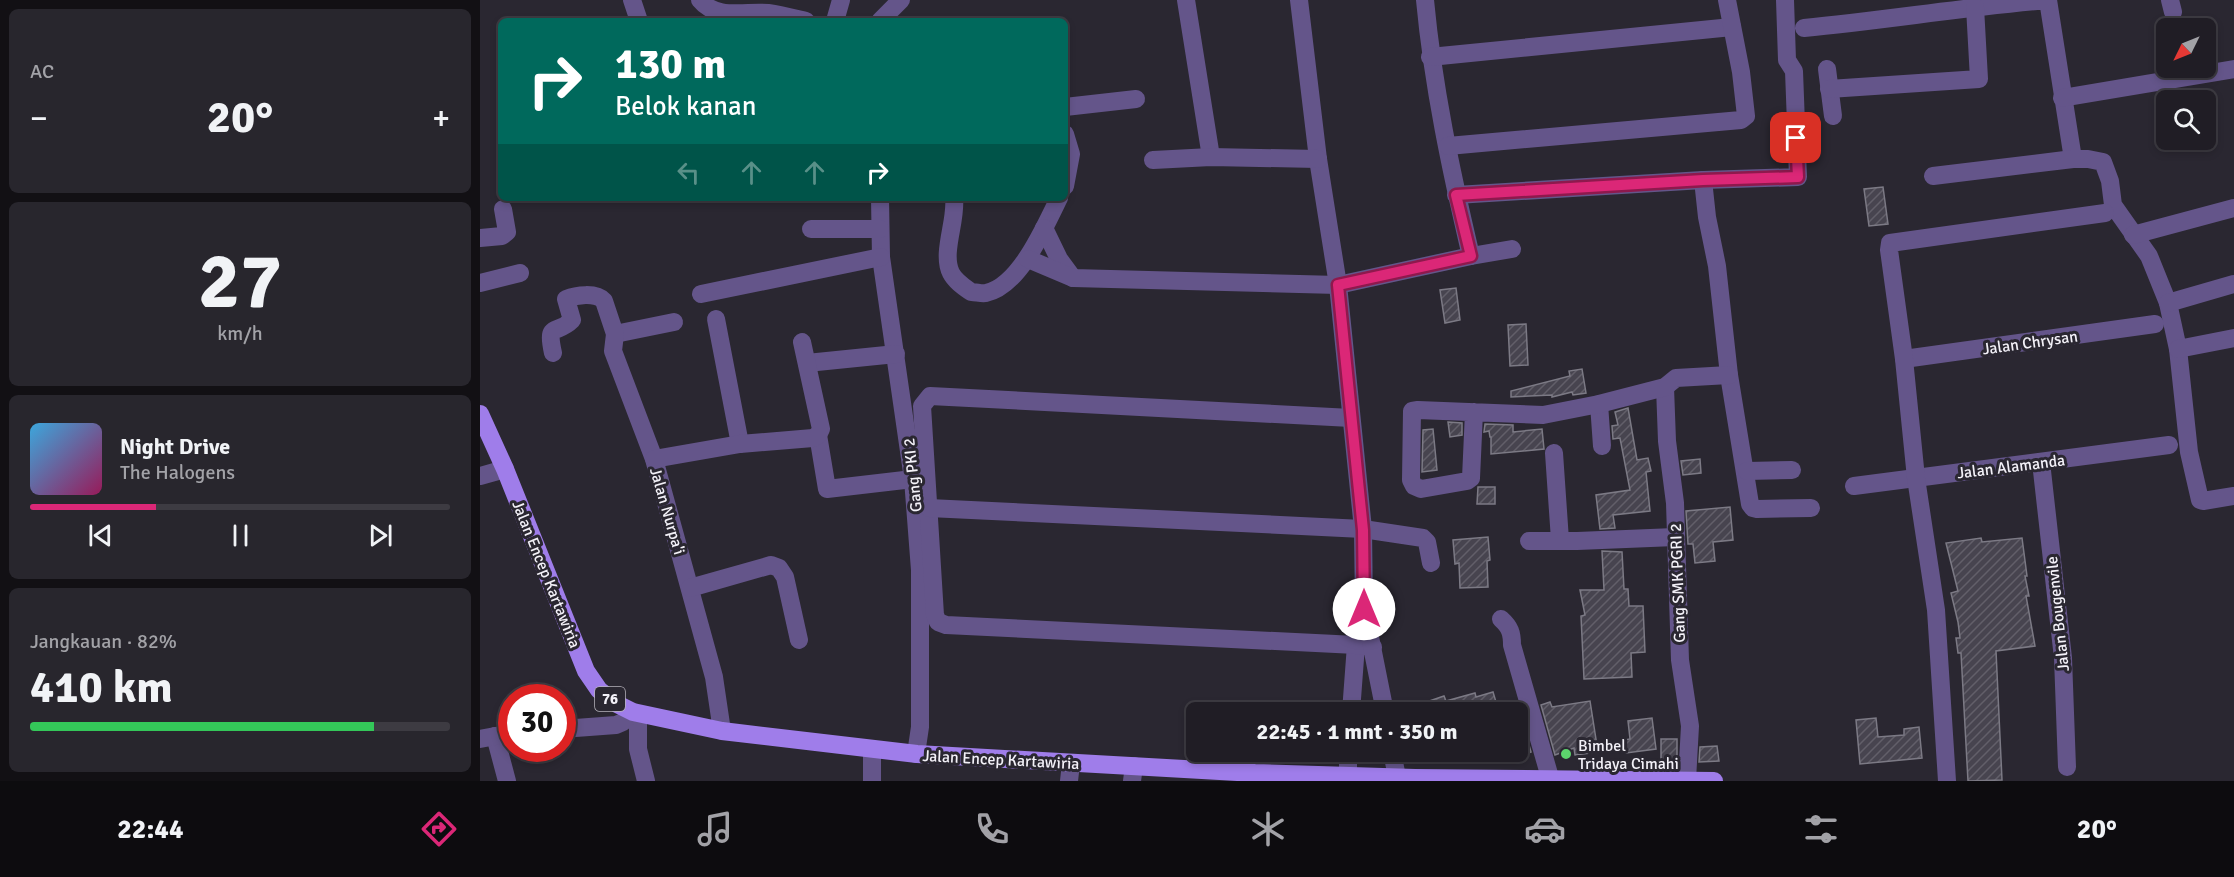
<!DOCTYPE html>
<html lang="id">
<head>
<meta charset="utf-8">
<style>
	:root { --surface:#201d25; --page:#28262d; --text:#f1f3f6; --muted:#a2a2a7; --line:#3d3b42; --accent:#db2777 }
	body { margin:0; font-family:Signika,sans-serif; background:var(--page); color:var(--text); height:100vh; display:flex; flex-direction:column; font-size:22px; white-space:nowrap }
	* { box-sizing:border-box; margin:0 }
	p { font-size:20px; color:var(--muted) }
	.icon { flex:none; width:33px; height:33px; fill:none; stroke:currentColor; stroke-width:2; stroke-linecap:round; stroke-linejoin:round }
	.map { position:relative; flex:1; overflow:hidden }
	.panel { display:flex; flex-direction:column; gap:9px; padding:9px; background:#121014; width:480px }
	.panel>* { flex:none }
	.guide { position:absolute; left:18px; top:18px; width:570px; height:183px; border-radius:9px; box-shadow:0 3px 9px #0003,0 0 0 2px var(--line); background:#00695c; color:#fff; overflow:hidden }
	.needle { width:39px; rotate:227deg }
	.controls { position:absolute; left:1676px; top:18px; display:grid; gap:12px }
	.controls a { display:grid; place-items:center; width:60px; height:60px; border-radius:9px; background:var(--surface); box-shadow:0 3px 9px #0003,0 0 0 2px var(--line); font-size:30px }
	.speed { position:absolute; left:18px; top:684px; display:flex; gap:12px; font-size:30px; font-weight:700; text-align:center }
	.speed>* { display:grid; place-content:center; width:78px; height:78px; border-radius:50%; background:var(--surface); box-shadow:0 3px 9px #0003,0 0 0 2px var(--line); line-height:1 }
	.speed .limit { border:9px solid #d22; background:#fff; color:#111 }
	.pin { position:absolute; display:grid; place-items:center; width:51px; height:51px; color:#fff; margin:-26px; border-radius:12px; box-shadow:0 3px 9px #0006 }
	.me { position:absolute; width:66px; margin:-33px; rotate:0deg; stroke-linejoin:round; filter:drop-shadow(0 0 4px #0008) }
	.turn { display:flex; align-items:center; gap:21px; height:126px; padding:0 18px; font-size:27px }
	.turn .icon { width:78px; height:78px; stroke-width:2.5 }
	.turn b { display:block; font-size:42px; line-height:51px }
	.lanes { display:flex; align-items:center; height:57px; padding:0 18px; background:#0003; justify-content:center; gap:30px; direction:ltr }
	.lanes .off { opacity:.35 }
	.big { font-size:45px; font-weight:700; line-height:1.1 }
	.panel .card { flex:1; display:flex; flex-direction:column; justify-content:center; gap:9px; min-width:0; padding:0 21px; border-radius:9px; background:var(--page) }
	.panel .dial { align-items:center; gap:0 }
	.dial b { font-size:78px; line-height:1 }
	.song { display:flex; align-items:center; gap:18px }
	.cover { width:72px; height:72px; border-radius:9px; background:linear-gradient(135deg,hsl(200 70% 55%),hsl(330 70% 35%)) }
	.played { height:6px; border-radius:3px; background:linear-gradient(90deg,var(--accent) 30%,var(--line) 30%) }
	.keys { display:flex; justify-content:space-around; direction:ltr }
	.heat { display:flex; justify-content:space-between; align-items:center; font-size:33px; direction:ltr }
	.charge { height:9px; border-radius:4px; background:linear-gradient(90deg,#34c759 82%,var(--line) 0) }
	.trip { position:absolute; left:706px; top:702px; width:342px; height:60px; border-radius:9px; background:var(--surface); box-shadow:0 3px 9px #0003,0 0 0 2px var(--line); font-weight:700; line-height:60px; text-align:center }
	.tabs { display:flex; height:96px; justify-content:space-around; align-items:center; background:#0d0c0f; color:var(--muted) }
	.tabs .icon { width:42px; height:42px }
	.tabs .selected { color:var(--accent) }
	.tabs b { font-size:27px; color:var(--text) }
	main { display:flex; flex:1; min-height:0 }
	.map>svg:first-child { display:block }
	.building { fill:url(#building-hatch); stroke:#7c7a85; stroke-width:1.5 }
	.lines { fill:none; stroke-linecap:round; stroke-linejoin:round }
	.street { stroke:#64558a; stroke-width:18 }
	.primary { stroke:#9f7dea; stroke-width:18 }
	.route-casing { stroke:#8e194d; stroke-width:15 }
	.route { stroke:#db2777; stroke-width:10 }
	.poi-dot { fill:#5cd56d; stroke:#2a2731; stroke-width:2 }
	.labels { text-anchor:middle; stroke-width:6; stroke-linejoin:round; paint-order:stroke }
	.shield { fill:#2a2731; stroke:#b7b4bc; stroke-width:1.5 }
	.shield-label { font-size:15px; font-weight:bold; fill:#f3f1f8 }
	.street-label { font-size:16px; fill:#f3f1f8; stroke:#2a2731 }
	.poi-label { font-size:16px; fill:#f3f1f8; stroke:#2a2731; text-anchor:start }
</style>
</head>
<body>
<main>
<section class="panel">
<div class="card"><p>AC</p>
<div class="heat"><a>−</a><b class="big">20°</b><a>+</a></div>
</div>
<div class="card dial"><b>27</b><p>km/h</p></div>
<div class="card">
<div class="song"><i class="cover"></i><div><b>Night Drive</b><p>The Halogens</p></div></div>
<div class="played"></div>
<div class="keys"><svg class="icon" aria-label="previous" viewBox="0 0 24 24"><path d="M18 5L8 12l10 7zM5 5v14"/></svg><svg class="icon" aria-label="pause" viewBox="0 0 24 24"><path d="M8 5v14M16 5v14"/></svg><svg class="icon" aria-label="next" viewBox="0 0 24 24"><path d="M6 5l10 7-10 7zM19 5v14"/></svg></div>
</div>
<div class="card"><p>Jangkauan · 82%</p><b class="big">410 km</b><div class="charge"></div></div>
</section>
<div class="map">
<svg width="1754" height="781" viewBox="0 0 1754 781">
	<defs>
		<pattern id="building-hatch" width="6" height="6" patternUnits="userSpaceOnUse" patternTransform="scale(1.5)"><rect width="6" height="6" fill="#47444f"/><path d="M-1 1l2-2M0 6l6-6M5 7l2-2" fill="none" stroke="#625f69"/></pattern>
	</defs>
	<rect width="100%" height="100%" fill="#2a2731"/>
	<!-- building -->
	<g class="building">
		<polygon points="1403,187 1408,224 1389,226 1384,189"/>
		<polygon points="976,288 980,320 965,323 960,290"/>
		<polygon points="1046,324 1048,365 1030,366 1028,325"/>
		<polygon points="1102,369 1106,393 1093,395 1092,392 1072,397 1072,395 1031,397 1031,391 1090,376 1089,371"/>
		<polygon points="1148,408 1157,460 1168,458 1171,471 1166,472 1170,511 1133,515 1135,528 1120,529 1116,495 1150,490 1140,438 1133,439 1132,426 1138,425 1135,412"/>
		<polygon points="968,422 982,423 982,435 970,437"/>
		<polygon points="1005,424 1033,425 1033,432 1062,429 1064,449 1011,454 1011,437 1010,437 1009,431 1004,432"/>
		<polygon points="953,429 957,470 942,472 943,430"/>
		<polygon points="1220,459 1221,473 1203,475 1201,461"/>
		<polygon points="998,487 1015,487 1015,504 997,504"/>
		<polygon points="1250,507 1253,540 1233,542 1235,561 1215,563 1213,544 1208,544 1206,511"/>
		<polygon points="1008,537 1010,560 1007,561 1008,587 980,588 979,563 975,564 973,540"/>
		<polygon points="1501,538 1502,542 1542,538 1547,576 1545,576 1549,596 1546,596 1555,646 1516,651 1522,780 1488,781 1481,653 1478,653 1476,638 1480,638 1478,622 1471,593 1478,591 1466,543"/>
		<polygon points="1122,551 1142,552 1144,589 1148,589 1149,606 1163,606 1165,652 1151,653 1152,677 1104,679 1101,616 1105,615 1100,590 1124,590"/>
		<polygon points="1013,692 1019,712 923,712 923,710 964,696 966,701 995,693 996,697"/>
		<polygon points="1110,701 1118,752 1095,755 1094,748 1075,755 1061,705 1070,702 1072,707"/>
		<polygon points="1038,713 1040,713 1051,752 1043,755 1041,751 1038,752"/>
		<polygon points="1172,718 1176,749 1146,753 1144,740 1150,739 1148,721"/>
		<polygon points="1396,718 1398,737 1424,735 1424,729 1439,727 1442,758 1380,764 1376,720"/>
		<rect x="1181" y="739" width="16" height="20"/>
		<polygon points="1237,746 1239,761 1219,762 1220,747"/>
	</g>
	<g class="lines">
		<!-- street -->
		<g class="street">
			<polyline points="152,0 159,21"/>
			<path d="M220,0C236,20 265,11 288,13C301,15 313,18 326,21"/>
			<polyline points="706,0 731,157"/>
			<polyline points="819,0 838,159 858,285 883,529 884,609 876,645 871,712"/>
			<path d="M945,0C953,86 971,171 991,256"/>
			<polyline points="1690,0 1693,12"/>
			<polyline points="355,21 361,0"/>
			<polyline points="400,21 421,0"/>
			<path d="M1324,28C1406,20 1486,7 1568,0L1593,159"/>
			<polyline points="950,57 1252,27"/>
			<polyline points="1347,69 1353,116"/>
			<polyline points="1349,89 1499,79 1495,7"/>
			<polyline points="1582,98 1754,69"/>
			<polyline points="585,107 656,99"/>
			<polyline points="585,134 591,154 585,186"/>
			<polyline points="968,146 1261,120 1266,116 1261,72 1247,0"/>
			<polyline points="673,160 731,157 838,159"/>
			<polyline points="1453,176 1593,159 1608,159 1623,162 1630,181 1633,205 1669,256 1688,303 1698,349 1709,452 1720,500 1723,501 1754,496"/>
			<polyline points="1223,180 1227,217 1237,266 1249,375 1270,504 1273,508 1277,509 1331,508"/>
			<polyline points="976,195 1223,180 1318,177 1314,71 1307,60 1305,0"/>
			<polyline points="400,198 401,257 433,479 440,570 440,727 436,754"/>
			<path d="M474,198C477,220 461,253 471,273C475,281 484,287 491,292C496,292 502,294 506,293C540,286 565,226 579,198"/>
			<polyline points="564,228 579,259 593,278"/>
			<polyline points="331,229 400,229"/>
			<polyline points="1653,235 1754,208"/>
			<polyline points="0,238 22,236 27,232 23,209"/>
			<polyline points="548,259 593,278 858,285 991,256 1032,249"/>
			<polyline points="0,283 40,273"/>
			<polyline points="221,294 401,257"/>
			<polyline points="1688,303 1754,284"/>
			<polyline points="236,319 260,444"/>
			<polyline points="135,334 194,322"/>
			<polyline points="1698,349 1754,338"/>
			<path d="M73,353C66,321 76,336 92,320L86,299C96,295 116,292 124,301L135,334L133,351L174,459L234,677L242,731"/>
			<polyline points="1424,359 1675,324"/>
			<polyline points="327,363 416,354"/>
			<polyline points="1185,387 1187,441 1195,503 1200,660 1210,726 1207,780"/>
			<polyline points="1119,404 1122,446"/>
			<polyline points="994,412 991,478 987,481 941,489 934,486 931,480 932,411 938,410 1063,415 1119,404 1185,387 1196,378 1249,375"/>
			<polyline points="871,418 450,396 442,406 455,615 458,622 466,625 876,645 893,647"/>
			<polyline points="338,435 347,489 433,479"/>
			<polyline points="1074,453 1080,540"/>
			<polyline points="174,459 260,444 333,438 338,435 341,429 322,342"/>
			<polyline points="1561,462 1583,658 1587,767"/>
			<polyline points="1267,471 1312,470"/>
			<polyline points="0,476 25,469"/>
			<polyline points="1374,486 1689,445"/>
			<polyline points="449,508 883,529 943,538 947,542 951,563"/>
			<polyline points="1049,541 1097,541 1195,537"/>
			<polyline points="210,588 291,565 299,568 305,577 319,640"/>
			<path d="M1021,619C1030,627 1032,633 1032,645L1071,781"/>
			<polyline points="890,637 905,712"/>
			<polyline points="158,714 158,749 166,781"/>
			<polyline points="82,729 136,725 143,722 153,712"/>
			<polyline points="15,736 27,781"/>
			<polyline points="0,739 32,733"/>
			<polyline points="392,749 392,781"/>
			<polyline points="912,752 917,777"/>
			<polyline points="589,781 591,763"/>
			<polyline points="652,781 654,766"/>
			<polyline points="868,781 868,752"/>
			<polyline points="1467,781 1456,610 1436,478 1424,359 1409,250 1410,243 1625,213"/>
		</g>
		<!-- primary -->
		<polyline class="primary" points="0,414 25,469 106,671 119,690 137,704 153,712 242,731 437,754 775,773 935,778 1234,781"/>
	</g>
	<g class="lines">
		<!-- route casing -->
		<g class="route-casing">
			<polyline id="route" points="884,609 883,530 858,285 991,256 976,195 1223,180 1318,177 1316,138"/>
		</g>
		<!-- route -->
		<use href="#route" class="route"/>
	</g>
	<!-- markers -->
	<circle class="poi-dot" cx="1086" cy="754" r="6"/>
	<g class="labels">
		<!-- shield labels -->
		<rect class="shield" x="115" y="687" width="30" height="24" rx="4.5"/>
		<g class="shield-label">
			<text x="130" y="704">76</text>
		</g>
		<!-- street labels -->
		<g class="street-label">
			<text transform="translate(1550 342) rotate(-8)" y="6">Jalan Chrysan</text>
			<text transform="translate(1531 466) rotate(-7)" y="6">Jalan Alamanda</text>
			<text transform="translate(432 475) rotate(-96)" y="6">Gang PKI 2</text>
			<text transform="translate(188 511) rotate(74)" y="6">Jalan Nurpa'i</text>
			<text transform="translate(67 574) rotate(68)" y="6">Jalan Encep Kartawiria</text>
			<text transform="translate(1197 583) rotate(-92)" y="6">Gang SMK PGRI 2</text>
			<text transform="translate(1577 614) rotate(-96)" y="6">Jalan Bougenvile</text>
			<text transform="translate(521 759) rotate(3)" y="6">Jalan Encep Kartawiria</text>
		</g>
		<!-- poi labels -->
		<g class="poi-label">
			<text x="1098" y="751">Bimbel<tspan x="1098" dy="18">Tridaya Cimahi</tspan></text>
		</g>
	</g>
</svg>
<div class="controls">
<a><svg class="needle" viewBox="-14 -14 28 28"><path d="M0-13l5 13h-10z" fill="#e53935"/><path d="M0 13l5-13h-10z" fill="#a2a2a7"/></svg></a>
<a><svg class="icon" aria-label="search" viewBox="0 0 24 24"><circle cx="10" cy="10" r="6"/><path d="M15 15l6 6"/></svg></a>
</div>
<div class="speed"><div class="limit">30</div></div>
<div class="pin" style="left:1316px;top:138px;background:#d93025"><svg class="icon" aria-label="arrive" viewBox="0 0 24 24"><path d="M6 21V4h12l-3 4 3 4H6"/></svg></div>
<svg class="me" style="left:884px;top:609px" viewBox="-20 -20 40 40"><circle r="19" fill="#fff"/><path d="M0-13L10 11 0 6-10 11z" fill="#db2777"/></svg>
<div class="trip">22:45 · 1 mnt · 350 m</div>
<div class="guide">
<div class="turn"><svg class="icon" aria-label="right" viewBox="0 0 24 24"><path d="M7 20v-9h11M14 6l5 5-5 5"/></svg><div><b>130 m</b>Belok kanan</div></div>
<div class="lanes"><svg class="icon off" aria-label="left" viewBox="0 0 24 24"><path d="M17 20v-9H6M10 6l-5 5 5 5"/></svg><svg class="icon off" aria-label="ahead" viewBox="0 0 24 24"><path d="M12 20V5M6 11l6-6 6 6"/></svg><svg class="icon off" aria-label="ahead" viewBox="0 0 24 24"><path d="M12 20V5M6 11l6-6 6 6"/></svg><svg class="icon" aria-label="right" viewBox="0 0 24 24"><path d="M7 20v-9h11M14 6l5 5-5 5"/></svg></div>
</div>
</div>
</main>
<nav class="tabs">
<b>22:44</b>
<svg class="icon selected" aria-label="directions" viewBox="0 0 24 24"><path d="M12 3l9 9-9 9-9-9zM9 14v-3h6M13 9l2 2-2 2"/></svg>
<svg class="icon" aria-label="music" viewBox="0 0 24 24"><path d="M9 18V5l10-2v13"/><circle cx="6" cy="18" r="3"/><circle cx="16" cy="16" r="3"/></svg>
<svg class="icon" aria-label="phone" viewBox="0 0 24 24"><path d="M5 4h4l2 5-3 2q2 4 5 5l2-3 5 2v4C11 20 4 13 5 4z"/></svg>
<svg class="icon" aria-label="climate" viewBox="0 0 24 24"><path d="M12 3v18M4 7l16 10M4 17L20 7"/></svg>
<svg class="icon" aria-label="car" viewBox="0 0 24 24"><path d="M5 17H2v-5l4-1 3-4h7l3 4 3 1v5h-3M9 17h6M6 11h13"/><circle cx="7" cy="17" r="2"/><circle cx="17" cy="17" r="2"/></svg>
<svg class="icon" aria-label="filters" viewBox="0 0 24 24"><path d="M4 7h16M4 17h16"/><circle cx="9" cy="7" r="2"/><circle cx="15" cy="17" r="2"/></svg>
<b>20°</b>
</nav>
</body>
</html>
